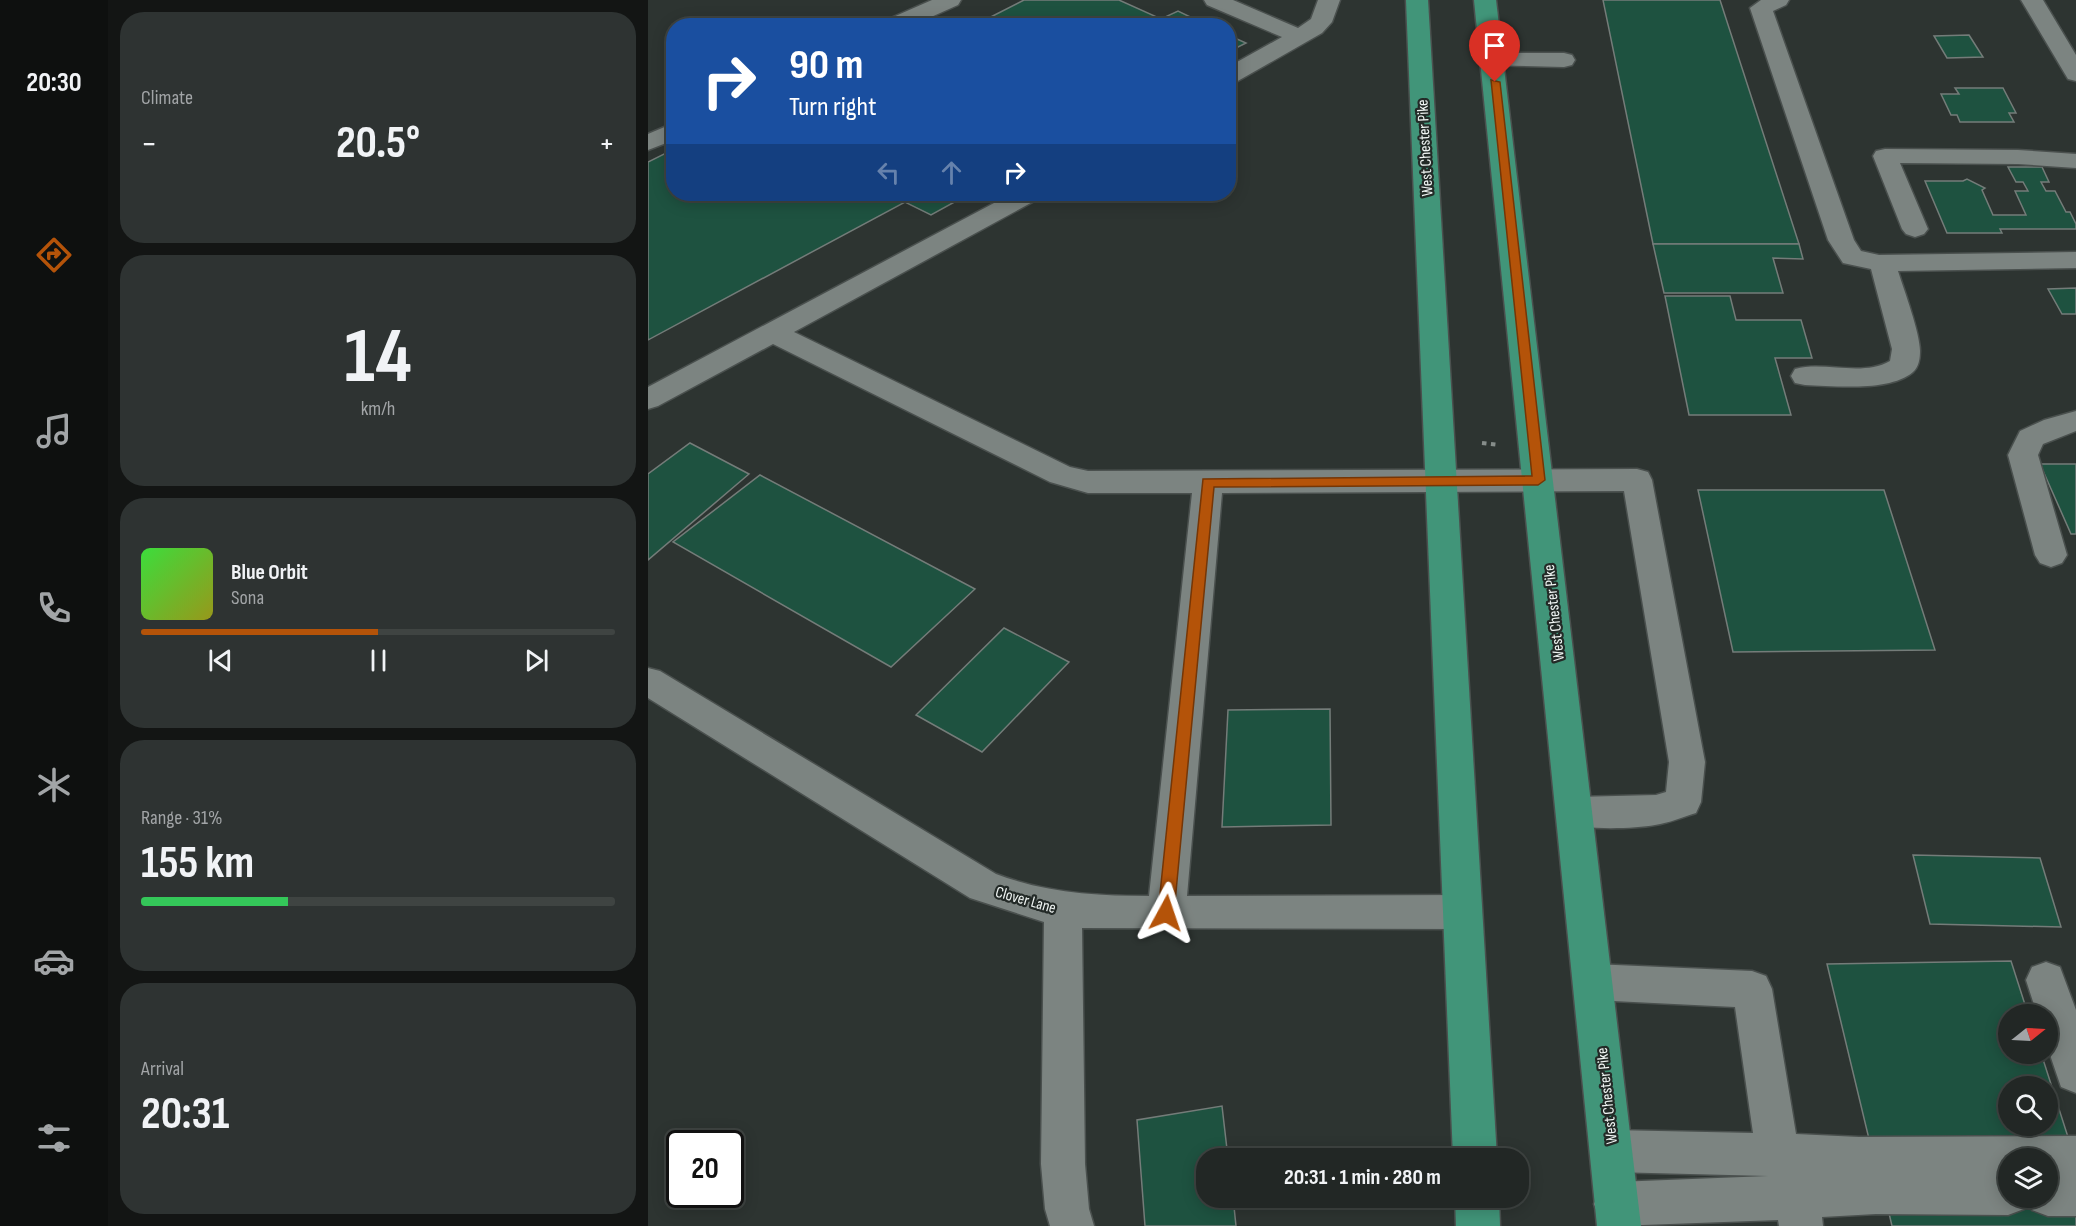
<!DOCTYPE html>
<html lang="en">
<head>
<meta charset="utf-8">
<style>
	:root { --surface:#222725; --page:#2e3332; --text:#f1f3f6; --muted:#a2a5a7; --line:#3f4442; --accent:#b45309 }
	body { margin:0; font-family:"Sofia Sans Condensed",sans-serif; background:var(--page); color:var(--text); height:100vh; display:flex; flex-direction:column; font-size:22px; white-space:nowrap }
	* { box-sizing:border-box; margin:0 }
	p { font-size:20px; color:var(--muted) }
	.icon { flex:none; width:33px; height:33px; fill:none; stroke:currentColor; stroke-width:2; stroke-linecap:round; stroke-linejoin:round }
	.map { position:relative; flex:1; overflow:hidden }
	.panel { display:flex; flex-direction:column; gap:12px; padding:12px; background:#131514; width:540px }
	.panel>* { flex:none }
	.guide { position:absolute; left:18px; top:18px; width:570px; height:183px; border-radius:24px; box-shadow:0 3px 15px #0003,0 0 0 2px var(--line); background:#1a4fa0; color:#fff; overflow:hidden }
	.needle { width:39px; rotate:72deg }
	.buttons { position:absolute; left:1350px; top:1004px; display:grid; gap:12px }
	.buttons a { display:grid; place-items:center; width:60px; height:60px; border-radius:50%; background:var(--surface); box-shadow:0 3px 15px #0003,0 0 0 2px var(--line); font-size:30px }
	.speed { position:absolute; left:18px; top:1130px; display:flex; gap:12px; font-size:30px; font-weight:700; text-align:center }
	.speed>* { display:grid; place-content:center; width:78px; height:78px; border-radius:50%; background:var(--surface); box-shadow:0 3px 15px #0003,0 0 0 2px var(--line); line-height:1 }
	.speed .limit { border:3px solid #111; border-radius:9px; background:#fff; color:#111 }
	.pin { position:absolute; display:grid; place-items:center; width:51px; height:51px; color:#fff; margin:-62px -26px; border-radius:50% 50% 50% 0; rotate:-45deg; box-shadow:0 0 6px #0007 }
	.pin .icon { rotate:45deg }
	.me { position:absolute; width:66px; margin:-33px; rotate:5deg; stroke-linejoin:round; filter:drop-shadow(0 0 4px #0008) }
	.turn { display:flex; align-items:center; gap:21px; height:126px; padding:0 24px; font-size:27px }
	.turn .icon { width:78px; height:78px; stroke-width:2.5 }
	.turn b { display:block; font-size:42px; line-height:51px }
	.lanes { display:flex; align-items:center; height:57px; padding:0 24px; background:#0003; justify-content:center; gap:30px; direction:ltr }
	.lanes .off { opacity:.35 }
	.big { font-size:45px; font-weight:700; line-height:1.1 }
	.panel .widget { flex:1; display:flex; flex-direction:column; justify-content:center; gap:9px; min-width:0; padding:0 21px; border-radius:24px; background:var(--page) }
	.panel .dial { align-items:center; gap:0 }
	.dial b { font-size:78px; line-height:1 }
	.song { display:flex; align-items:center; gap:18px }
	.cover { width:72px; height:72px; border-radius:9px; background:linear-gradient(135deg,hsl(120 70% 55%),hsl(60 70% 35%)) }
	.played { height:6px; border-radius:3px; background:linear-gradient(90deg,var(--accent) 50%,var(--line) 50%) }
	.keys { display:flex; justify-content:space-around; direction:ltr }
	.heat { display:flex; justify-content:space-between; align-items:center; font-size:33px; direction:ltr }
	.charge { height:9px; border-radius:4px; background:linear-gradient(90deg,#34c759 31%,var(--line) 0) }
	.trip { position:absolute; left:548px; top:1148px; width:333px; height:60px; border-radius:24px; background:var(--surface); box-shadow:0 3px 15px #0003,0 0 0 2px var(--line); font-weight:700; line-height:60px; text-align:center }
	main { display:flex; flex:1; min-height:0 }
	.tab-bar { display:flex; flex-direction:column; width:108px; justify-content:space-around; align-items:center; background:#0e100f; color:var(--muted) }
	.tab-bar .icon { width:42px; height:42px }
	.tab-bar .on { color:var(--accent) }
	.tab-bar b { font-size:27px; color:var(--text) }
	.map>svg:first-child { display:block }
	.building { fill:#1e5240; stroke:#747c79; stroke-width:1.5; fill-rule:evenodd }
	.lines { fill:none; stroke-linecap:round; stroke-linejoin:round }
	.minor-casing { stroke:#4a504e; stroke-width:3 }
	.highway-casing { stroke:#4a504e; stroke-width:3 }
	.path { stroke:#868d8a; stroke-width:4; stroke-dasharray:4.5 4.5; stroke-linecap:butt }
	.minor { fill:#7c8481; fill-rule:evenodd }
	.highway { fill:#419579; fill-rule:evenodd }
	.route { fill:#b45309; stroke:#753606; stroke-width:1.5 }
	.labels { text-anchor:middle; stroke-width:4.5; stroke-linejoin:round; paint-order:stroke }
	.street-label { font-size:16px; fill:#f1f6f4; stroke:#232a27 }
</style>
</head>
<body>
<main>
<nav class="tab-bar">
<b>20:30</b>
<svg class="icon on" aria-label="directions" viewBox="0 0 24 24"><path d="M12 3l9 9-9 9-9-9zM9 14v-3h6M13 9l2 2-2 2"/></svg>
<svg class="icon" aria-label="music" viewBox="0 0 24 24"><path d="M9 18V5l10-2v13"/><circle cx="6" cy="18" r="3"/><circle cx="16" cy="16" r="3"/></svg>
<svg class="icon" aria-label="phone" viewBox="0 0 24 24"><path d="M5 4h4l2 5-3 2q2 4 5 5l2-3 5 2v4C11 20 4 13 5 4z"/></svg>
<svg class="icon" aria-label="climate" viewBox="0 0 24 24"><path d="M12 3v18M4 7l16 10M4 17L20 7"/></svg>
<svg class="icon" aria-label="car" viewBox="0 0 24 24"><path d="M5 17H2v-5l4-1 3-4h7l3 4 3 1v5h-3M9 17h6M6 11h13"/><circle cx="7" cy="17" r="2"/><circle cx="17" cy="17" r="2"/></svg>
<svg class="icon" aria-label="filters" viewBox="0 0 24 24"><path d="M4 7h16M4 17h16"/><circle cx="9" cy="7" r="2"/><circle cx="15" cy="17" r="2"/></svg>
</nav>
<section class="panel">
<div class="widget"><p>Climate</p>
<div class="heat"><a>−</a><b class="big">20.5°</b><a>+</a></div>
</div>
<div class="widget dial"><b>14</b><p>km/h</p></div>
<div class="widget">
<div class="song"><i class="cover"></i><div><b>Blue Orbit</b><p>Sona</p></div></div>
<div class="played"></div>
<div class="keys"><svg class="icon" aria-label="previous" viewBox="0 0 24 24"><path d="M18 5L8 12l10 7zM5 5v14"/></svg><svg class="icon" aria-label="pause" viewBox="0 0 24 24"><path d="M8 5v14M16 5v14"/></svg><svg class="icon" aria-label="next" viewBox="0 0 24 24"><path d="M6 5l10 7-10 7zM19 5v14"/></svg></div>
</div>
<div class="widget"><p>Range · 31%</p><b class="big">155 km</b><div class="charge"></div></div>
<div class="widget"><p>Arrival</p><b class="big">20:31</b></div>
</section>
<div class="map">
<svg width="1428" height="1226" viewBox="0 0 1428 1226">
	<rect width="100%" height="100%" fill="#2d3431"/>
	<!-- building -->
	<g class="building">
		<polygon points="376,0 471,0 513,19 530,11 561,26 325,26"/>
		<polygon points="955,0 1072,0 1151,244 1005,244"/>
		<polygon points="580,35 598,43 580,52"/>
		<polygon points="1321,35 1335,57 1299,58 1286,36"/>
		<polygon points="1307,88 1355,88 1368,113 1361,113 1366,122 1312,122 1309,115 1303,115 1293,94 1311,94"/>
		<polygon points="16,154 26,159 26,194 321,194 283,215 257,202 0,340 0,162"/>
		<polygon points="1360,167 1394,167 1401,182 1393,182 1398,191 1407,191 1418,212 1422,212 1428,224 1428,229 1352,229 1354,233 1299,233 1277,181 1315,181 1319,179 1337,188 1334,190 1345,215 1378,215 1367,191 1380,191 1375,182 1368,182"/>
		<polygon points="1005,244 1151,244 1155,259 1125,258 1135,293 1016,293"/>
		<polygon points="1428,288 1428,314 1414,314 1400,289"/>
		<polygon points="1017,296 1082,296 1088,320 1153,320 1164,358 1127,358 1143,415 1041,415"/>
		<polygon points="42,443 101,474 0,560 0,474"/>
		<polygon points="1392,464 1428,464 1428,534 1423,534"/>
		<polygon points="112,475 327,589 243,667 25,542"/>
		<polygon points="1050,490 1236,490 1287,650 1085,652"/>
		<polygon points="356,628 421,662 334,752 268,715"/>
		<polygon points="682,709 683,825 574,827 580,710"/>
		<polygon points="1265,855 1392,858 1413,927 1282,924"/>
		<path d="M1363,961L1380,1014H1360V1053H1393L1420,1137L1221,1139L1179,964ZM1360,1086H1400V1125H1360Z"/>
		<polygon points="574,1106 580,1158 558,1158 558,1197 585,1197 588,1226 497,1226 489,1120"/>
		<polygon points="1428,1207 1428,1226 1244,1226 1240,1209"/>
	</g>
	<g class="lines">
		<!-- minor casing -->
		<g class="minor-casing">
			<g id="minor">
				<polygon points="284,0 313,0 310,5 263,26 233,26 236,21"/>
				<polygon points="556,0 585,0 650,28 663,19 670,0 692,0 684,22 674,33 588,82 580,84 580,67 634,37 559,5"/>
				<path d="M1113,0H1141L1138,5L1125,11L1206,240L1213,251L1231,255L1428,252V268L1250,271C1256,290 1272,333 1272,351C1272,358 1271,367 1265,372C1242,392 1186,386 1157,385L1147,383L1143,376L1147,369C1177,361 1214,377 1242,361L1244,349L1223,269L1195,263L1180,240L1102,8Z"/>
				<polygon points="1373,0 1395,0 1428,55 1428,81 1420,79 1417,74"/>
				<polygon points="844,53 916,53 924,55 927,60 924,65 916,67 836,65 833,60 836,55"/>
				<polygon points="26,123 26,140 0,150 0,134"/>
				<polygon points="1237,149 1370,150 1428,154 1428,168 1370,164 1252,163 1280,229 1276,234 1267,237 1258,234 1254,229 1225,156 1228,151"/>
				<path d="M363,194H394L390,199L146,332L422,467L440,471L989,469L1000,472L1004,480L1057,762L1053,802L1048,813C1035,817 1021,823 1007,825C985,829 935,830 914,823L909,812L914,801L927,797L1008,795L1018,792L1021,762L976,491L574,493L539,896L814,895L828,900L833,912L828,924L814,929L434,928L437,1164L441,1209L446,1226H402L397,1209L393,1164L396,922L322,898L0,698V668L12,671L348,874C398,893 448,896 501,896L544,493H440L402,482L125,344L10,406L0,409V387Z"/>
				<polygon points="1428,411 1428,431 1395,444 1390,455 1419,555 1414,563 1403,567 1392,563 1387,555 1360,455 1372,431 1396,420"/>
				<polygon points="1398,962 1412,967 1428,1010 1428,1093 1413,1087 1400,1049 1400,1014 1389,1014 1378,980 1384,967"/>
				<path d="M945,964L1104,971L1118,976L1124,989L1148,1134L1211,1137L1428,1136V1216H1400L1384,1210L1380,1198L1376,1209L1360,1215L1228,1214L1174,1217L1175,1226H1131L1130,1220L968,1226L952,1220L946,1204L952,1188L968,1182L1120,1176L964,1172L949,1166L942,1151L949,1136L964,1130L1105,1133L1087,1007L945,1000L931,995L925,982L931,969ZM1360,1158H1400V1197H1360Z"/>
			</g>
		</g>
		<!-- highway casing -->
		<g class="highway-casing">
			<g id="highway">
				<polygon points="758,0 780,0 849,1158 805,1158"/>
				<polygon points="826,0 848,0 993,1226 949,1226"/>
				<polygon points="807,1197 851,1197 852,1226 808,1226"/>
			</g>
		</g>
		<!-- path -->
		<polyline class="path" points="834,443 851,445"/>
		<!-- minor -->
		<use href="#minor" class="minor"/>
		<!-- highway -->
		<use href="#highway" class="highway"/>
	</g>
	<!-- route -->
	<polygon class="route" points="843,80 852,82 897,480 890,485 566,487 526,913 524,918 518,920 513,918 510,913 555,479 884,476"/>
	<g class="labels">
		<!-- street labels -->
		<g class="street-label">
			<text transform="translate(776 148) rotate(-93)" y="6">West Chester Pike</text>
			<text transform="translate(905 613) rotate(-96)" y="6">West Chester Pike</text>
			<text transform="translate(378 899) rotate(16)" y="6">Clover Lane</text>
			<text transform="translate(958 1096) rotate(-96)" y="6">West Chester Pike</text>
		</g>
	</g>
</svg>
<div class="buttons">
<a><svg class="needle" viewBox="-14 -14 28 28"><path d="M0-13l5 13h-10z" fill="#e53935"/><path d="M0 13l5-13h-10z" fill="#a2a5a7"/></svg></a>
<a><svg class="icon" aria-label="search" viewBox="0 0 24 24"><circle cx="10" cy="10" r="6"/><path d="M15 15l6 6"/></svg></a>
<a><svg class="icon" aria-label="layers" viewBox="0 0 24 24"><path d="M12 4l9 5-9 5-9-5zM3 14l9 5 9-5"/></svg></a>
</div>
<div class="speed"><div class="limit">20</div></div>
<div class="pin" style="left:847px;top:82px;background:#d93025"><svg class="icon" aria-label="arrive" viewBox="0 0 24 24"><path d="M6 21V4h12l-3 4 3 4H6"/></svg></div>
<svg class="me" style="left:518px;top:913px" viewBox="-20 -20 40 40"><path d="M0-17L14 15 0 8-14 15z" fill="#b45309" stroke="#fff" stroke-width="4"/></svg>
<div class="trip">20:31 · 1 min · 280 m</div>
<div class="guide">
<div class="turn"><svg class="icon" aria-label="right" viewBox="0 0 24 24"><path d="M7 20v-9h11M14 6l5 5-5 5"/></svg><div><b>90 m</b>Turn right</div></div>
<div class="lanes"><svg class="icon off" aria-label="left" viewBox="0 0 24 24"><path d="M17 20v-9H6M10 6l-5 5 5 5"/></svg><svg class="icon off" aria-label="ahead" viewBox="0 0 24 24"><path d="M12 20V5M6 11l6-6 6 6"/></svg><svg class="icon" aria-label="right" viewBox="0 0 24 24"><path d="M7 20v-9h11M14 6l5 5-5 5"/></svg></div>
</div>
</div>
</main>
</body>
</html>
